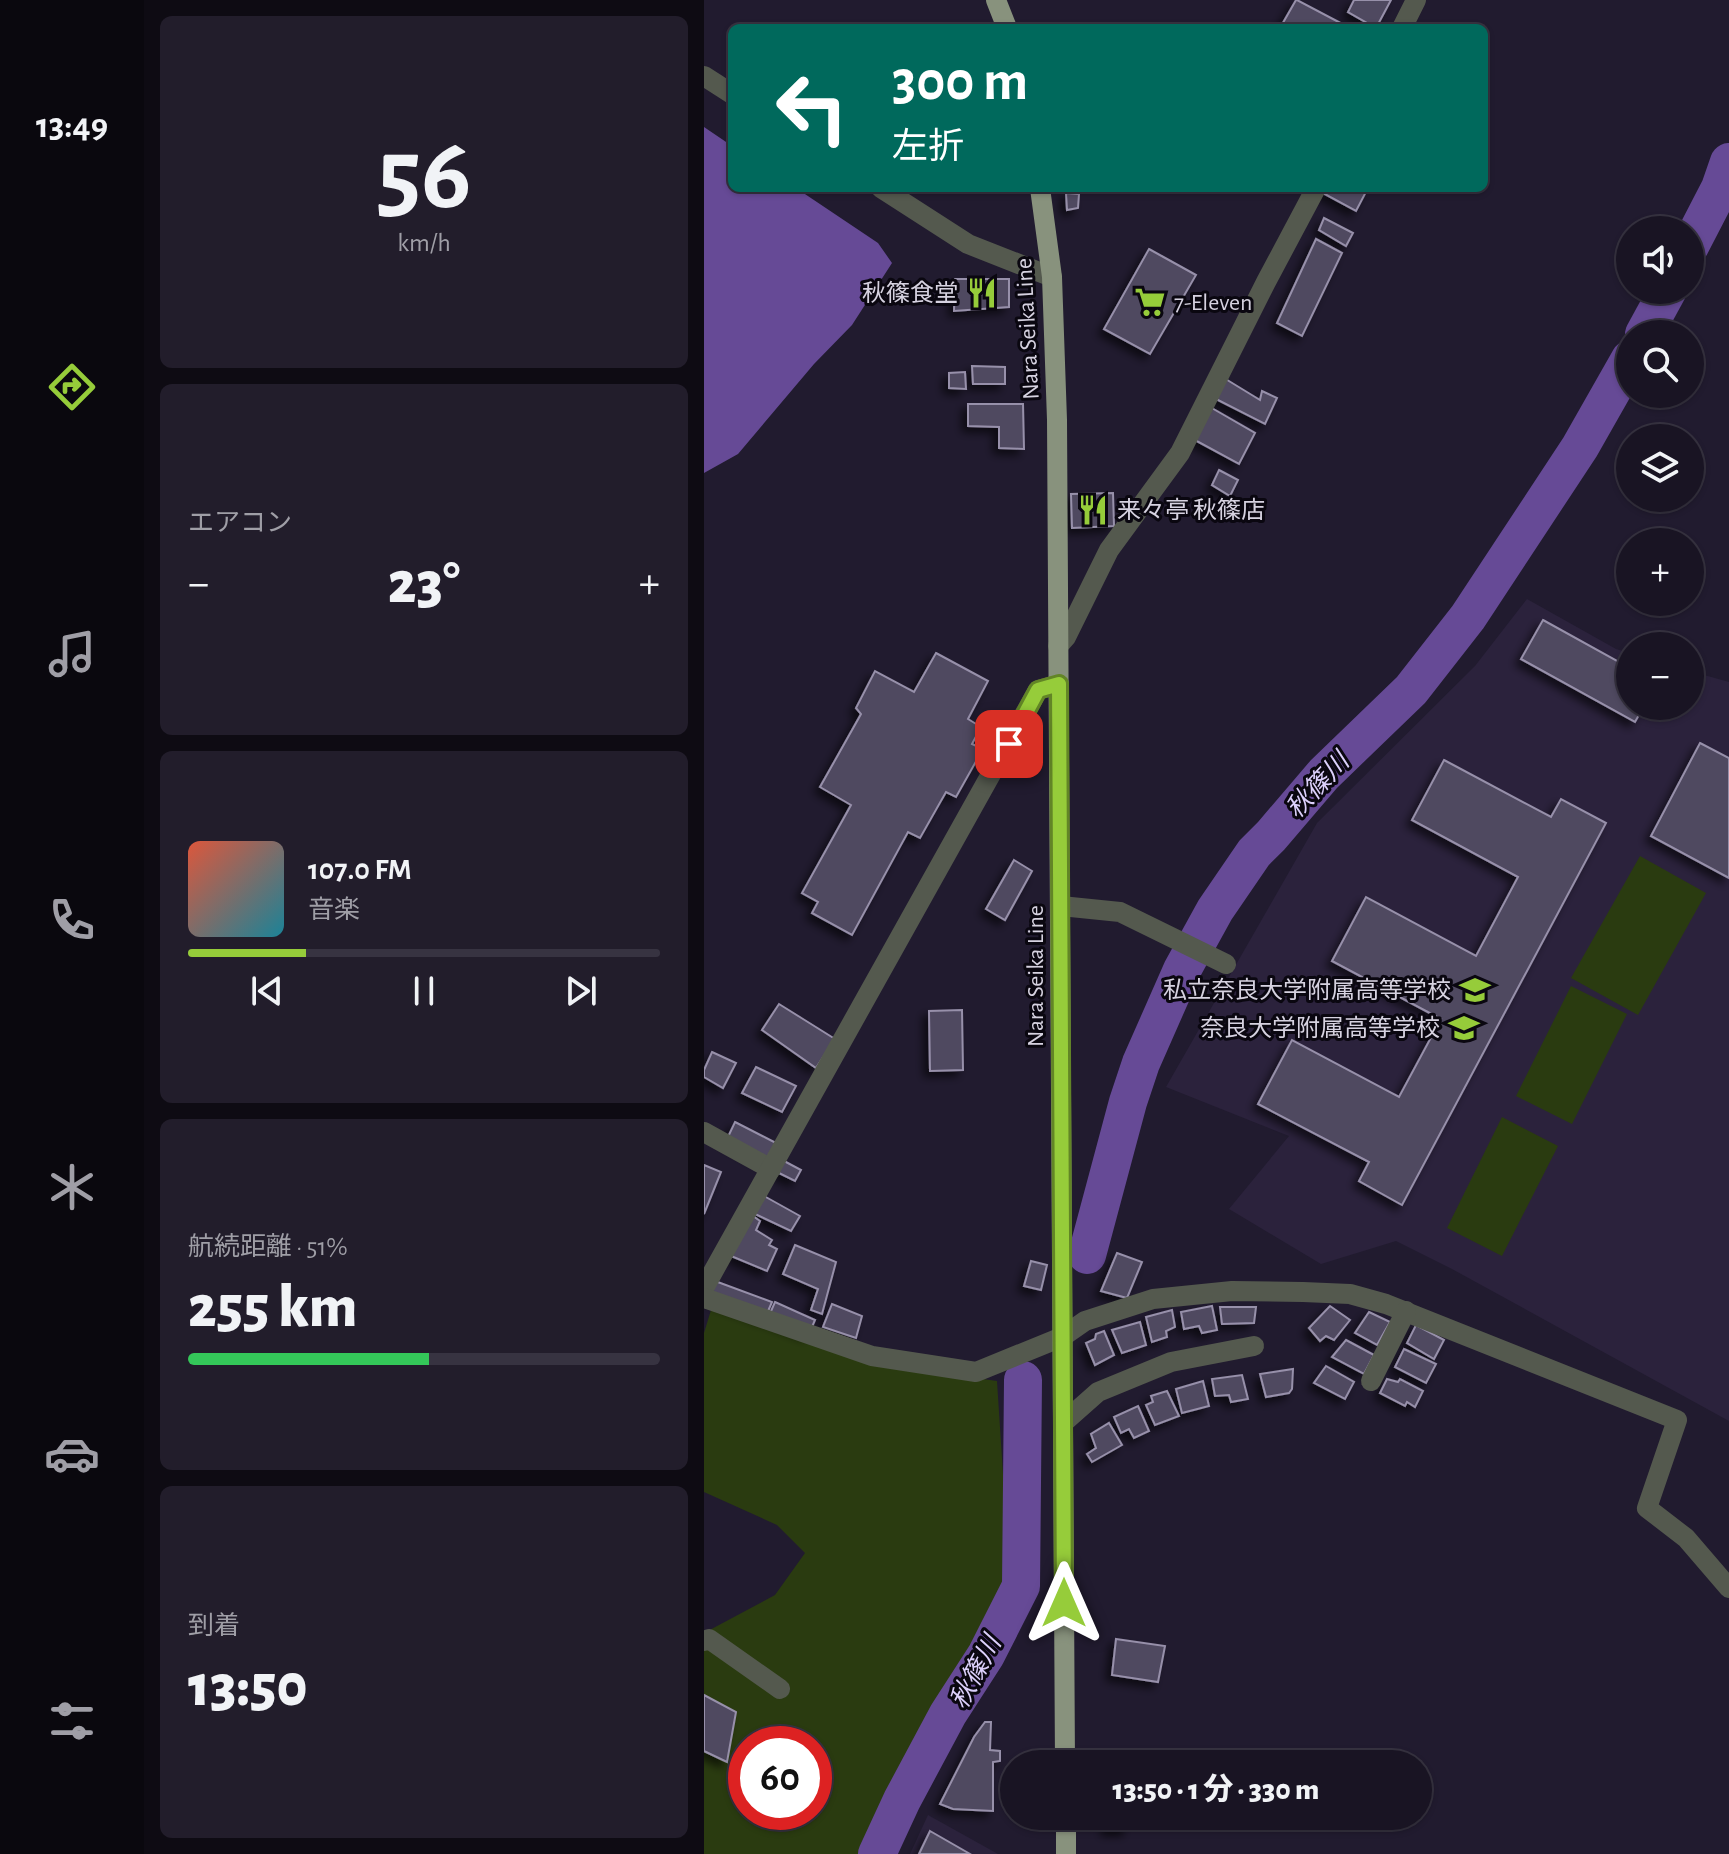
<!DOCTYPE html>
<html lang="ja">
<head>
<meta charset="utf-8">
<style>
	:root { --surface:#191423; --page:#221d2b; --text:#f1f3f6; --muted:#9f9ea6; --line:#373341; --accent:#96cc3a }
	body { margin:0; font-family:"Alegreya Sans","Noto Sans JP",sans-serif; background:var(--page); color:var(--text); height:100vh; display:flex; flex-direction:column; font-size:30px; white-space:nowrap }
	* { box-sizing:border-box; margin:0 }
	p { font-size:26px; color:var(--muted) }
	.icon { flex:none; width:44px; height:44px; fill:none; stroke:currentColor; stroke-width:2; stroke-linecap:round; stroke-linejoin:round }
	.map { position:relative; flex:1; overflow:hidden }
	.side { display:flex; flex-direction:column; gap:16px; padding:16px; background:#0e0b13; width:560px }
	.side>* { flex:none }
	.hud { position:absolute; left:24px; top:24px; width:760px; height:168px; border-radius:12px; box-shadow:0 2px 6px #0004,0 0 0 2px var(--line); background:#00695c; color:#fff; overflow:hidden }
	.controls { position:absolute; left:912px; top:216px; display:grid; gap:16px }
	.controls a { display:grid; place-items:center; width:88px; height:88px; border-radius:50%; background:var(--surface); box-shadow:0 2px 6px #0004,0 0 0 2px var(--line); font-size:40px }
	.speed { position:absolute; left:24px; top:1726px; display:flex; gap:16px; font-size:40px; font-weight:700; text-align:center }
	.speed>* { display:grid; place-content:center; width:104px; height:104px; border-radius:50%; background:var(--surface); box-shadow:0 2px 6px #0004,0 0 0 2px var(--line); line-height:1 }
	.speed .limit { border:12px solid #d22; background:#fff; color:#111 }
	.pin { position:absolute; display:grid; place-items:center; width:68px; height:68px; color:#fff; margin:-34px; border-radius:16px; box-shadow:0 4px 12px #0006 }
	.me { position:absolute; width:88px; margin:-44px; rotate:0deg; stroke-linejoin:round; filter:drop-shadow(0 0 6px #0008) }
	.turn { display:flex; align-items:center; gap:28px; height:168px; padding:0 32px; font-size:36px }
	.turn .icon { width:104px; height:104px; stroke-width:2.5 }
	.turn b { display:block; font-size:56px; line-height:68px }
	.big { font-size:60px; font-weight:800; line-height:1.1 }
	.side .widget { flex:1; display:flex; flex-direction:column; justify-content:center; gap:12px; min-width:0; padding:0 28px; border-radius:12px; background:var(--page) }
	.side .dial { align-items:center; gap:0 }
	.dial b { font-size:104px; line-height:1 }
	.song { display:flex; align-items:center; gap:24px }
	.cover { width:96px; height:96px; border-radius:12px; background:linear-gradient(135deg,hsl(10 70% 55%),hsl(190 70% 35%)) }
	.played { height:8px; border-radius:4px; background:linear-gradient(90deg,var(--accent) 25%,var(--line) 25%) }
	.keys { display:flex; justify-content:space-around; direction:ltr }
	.heat { display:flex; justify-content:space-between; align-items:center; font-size:44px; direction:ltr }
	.charge { height:12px; border-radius:6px; background:linear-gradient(90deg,#34c759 51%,var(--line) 0) }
	.trip { position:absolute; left:296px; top:1750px; width:432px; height:80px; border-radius:40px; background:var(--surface); box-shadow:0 2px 6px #0004,0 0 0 2px var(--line); font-weight:800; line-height:80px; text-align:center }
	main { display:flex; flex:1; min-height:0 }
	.tab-bar { display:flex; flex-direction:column; width:144px; justify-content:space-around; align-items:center; background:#0a080e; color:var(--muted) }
	.tab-bar .icon { width:56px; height:56px }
	.tab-bar .selected { color:var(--accent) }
	.tab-bar b { font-size:36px; color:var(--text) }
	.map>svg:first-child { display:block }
	.built { fill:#2b223c }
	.green { fill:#2a3b10; fill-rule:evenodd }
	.water { fill:#664a96 }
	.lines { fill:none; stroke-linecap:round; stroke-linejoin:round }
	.river { stroke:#664a96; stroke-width:38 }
	.building { fill:#4f4860; stroke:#9790aa; stroke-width:2; filter:url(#shadow) }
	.minor { stroke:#54594e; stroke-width:20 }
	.major { stroke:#88927d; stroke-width:20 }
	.route-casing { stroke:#628526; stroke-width:20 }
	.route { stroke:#96cc3a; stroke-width:14 }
	.labels { text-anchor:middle; stroke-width:6; stroke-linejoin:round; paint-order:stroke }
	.poi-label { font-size:24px; fill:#d6d2e0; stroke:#0a0710; text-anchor:end }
	.street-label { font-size:24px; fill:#d6d2e0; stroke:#0a0710 }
	.water-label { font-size:26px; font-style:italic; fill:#dcd0fb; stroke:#0a0710 }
</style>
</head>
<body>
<main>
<nav class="tab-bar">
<b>13:49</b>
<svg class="icon selected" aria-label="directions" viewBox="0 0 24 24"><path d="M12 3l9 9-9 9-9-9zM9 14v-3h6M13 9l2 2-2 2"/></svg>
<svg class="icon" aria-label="music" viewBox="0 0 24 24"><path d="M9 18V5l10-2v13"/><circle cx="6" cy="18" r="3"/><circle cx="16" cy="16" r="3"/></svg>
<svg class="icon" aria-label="phone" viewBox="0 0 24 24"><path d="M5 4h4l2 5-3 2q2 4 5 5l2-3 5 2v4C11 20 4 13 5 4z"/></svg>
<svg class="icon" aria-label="climate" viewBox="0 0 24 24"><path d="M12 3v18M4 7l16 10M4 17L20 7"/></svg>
<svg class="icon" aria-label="car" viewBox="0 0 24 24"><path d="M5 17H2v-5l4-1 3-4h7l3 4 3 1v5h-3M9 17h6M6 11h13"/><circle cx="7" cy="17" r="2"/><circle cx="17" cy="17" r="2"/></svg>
<svg class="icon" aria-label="filters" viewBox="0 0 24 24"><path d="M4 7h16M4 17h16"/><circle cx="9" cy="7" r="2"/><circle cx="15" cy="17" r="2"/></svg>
</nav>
<section class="side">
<div class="widget dial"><b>56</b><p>km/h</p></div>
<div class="widget"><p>エアコン</p>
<div class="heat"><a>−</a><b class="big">23°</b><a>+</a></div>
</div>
<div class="widget">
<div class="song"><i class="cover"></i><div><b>107.0 FM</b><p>音楽</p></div></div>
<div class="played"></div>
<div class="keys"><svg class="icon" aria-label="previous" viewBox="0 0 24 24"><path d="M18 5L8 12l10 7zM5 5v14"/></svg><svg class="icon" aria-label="pause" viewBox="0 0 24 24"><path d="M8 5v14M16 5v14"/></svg><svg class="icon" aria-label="next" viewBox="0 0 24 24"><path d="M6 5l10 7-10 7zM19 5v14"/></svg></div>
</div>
<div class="widget"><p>航続距離 · 51%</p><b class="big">255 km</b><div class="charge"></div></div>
<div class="widget"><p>到着</p><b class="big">13:50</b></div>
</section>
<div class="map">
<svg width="1025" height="1854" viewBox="0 0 1025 1854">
	<defs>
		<filter id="shadow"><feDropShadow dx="-5.5" dy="5.5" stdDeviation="4" flood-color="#0009"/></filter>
	</defs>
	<rect width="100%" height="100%" fill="#211b2f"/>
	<!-- built -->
	<g class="built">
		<polygon points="823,599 912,649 926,653 926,706 986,706 986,671 1025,682 1025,1421 748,1269 692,1241 617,1264 525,1209 585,1136 462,1087 613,823 771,666"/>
		<polygon points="224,1815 294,1854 206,1854"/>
	</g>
	<!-- green -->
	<g class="green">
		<polygon points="936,856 1002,893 934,1015 867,978"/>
		<polygon points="867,986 923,1014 868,1124 812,1096"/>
		<polygon points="798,1117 854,1146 798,1256 743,1228"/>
		<path d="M7,1310L173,1364L293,1381L306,1582L300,1601L220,1742L165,1854H0V1633L71,1595L101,1553L73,1525L0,1492V1333ZM42,1744H110V1812H42Z"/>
	</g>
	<!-- water -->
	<polygon class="water" points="0,127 28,146 28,188 92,188 174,243 188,263 148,325 110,364 34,454 0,473"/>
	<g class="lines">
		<!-- river -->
		<g class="river">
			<polyline points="986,246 1016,188 1025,162"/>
			<polyline points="940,334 964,290"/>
			<polyline points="383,1255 424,1102 437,1063 478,970 511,910 550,853 567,836 620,774 707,690 764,617 876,447 926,359"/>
			<polyline points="173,1854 198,1800 244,1714 282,1655 317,1586 319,1380"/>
		</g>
	</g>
	<!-- building -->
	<g class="building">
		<polygon points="592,0 593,0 646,28 576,28"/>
		<polygon points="650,0 687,0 672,28 644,12"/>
		<polygon points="619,188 664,188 652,211 617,192"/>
		<polygon points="362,193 375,194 374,208 363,210"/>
		<polygon points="620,218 649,233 642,246 615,230"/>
		<polygon points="612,239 638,253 598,336 573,323"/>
		<polygon points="445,249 492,275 446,354 400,329"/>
		<polygon points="251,279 305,279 305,307 250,311"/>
		<polygon points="268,366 301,367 301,384 269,384"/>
		<polygon points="261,372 262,389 245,388 245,373"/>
		<polygon points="520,378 556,400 558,391 573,398 561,424 510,398"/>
		<polygon points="264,404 319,404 320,449 295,448 295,427 264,426"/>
		<polygon points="506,407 551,433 535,464 489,439"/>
		<polygon points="515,470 534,480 526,496 508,485"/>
		<polygon points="409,493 410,526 368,528 367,494"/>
		<polygon points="839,620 926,668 926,706 940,706 931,722 817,659"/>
		<polygon points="232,653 284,681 264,719 277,727 268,744 279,749 252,797 242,792 216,838 204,832 148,935 108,913 114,902 98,893 147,805 116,787 157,714 152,708 171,671 210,692"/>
		<polygon points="996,743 1025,758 1025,878 947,836"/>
		<polygon points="740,760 847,817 857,799 902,823 698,1205 655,1181 665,1162 554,1104 588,1040 695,1097 737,1019 628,961 662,897 772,956 814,877 708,820"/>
		<polygon points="310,860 328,871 301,920 282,909"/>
		<polygon points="75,1004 131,1039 112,1068 58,1030"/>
		<polygon points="258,1010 259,1070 226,1071 225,1011"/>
		<polygon points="8,1052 32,1063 19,1088 0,1077 0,1070"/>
		<polygon points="52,1067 92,1086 78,1112 38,1093"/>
		<polygon points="31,1122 72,1143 62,1161 23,1139"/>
		<polygon points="80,1161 97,1170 91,1181 73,1172"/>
		<polygon points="0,1165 17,1172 0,1214"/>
		<polygon points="60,1196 96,1216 87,1231 51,1214"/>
		<polygon points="49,1216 56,1221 52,1230 68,1240 65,1245 73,1249 63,1271 27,1256"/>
		<polygon points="91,1245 132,1262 118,1314 107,1310 114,1289 79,1274"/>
		<polygon points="413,1253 438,1262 423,1298 397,1291"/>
		<polygon points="327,1261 343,1265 337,1290 320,1286"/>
		<polygon points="11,1281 68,1302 61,1318 3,1296"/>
		<polygon points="71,1302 111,1320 105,1334 64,1318"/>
		<polygon points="128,1304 158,1316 152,1338 119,1327"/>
		<polygon points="508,1306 513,1330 498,1333 495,1326 480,1329 477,1312"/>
		<polygon points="626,1306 646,1320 630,1340 622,1336 616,1341 605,1328"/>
		<polygon points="516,1307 552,1307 550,1323 518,1324"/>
		<polygon points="468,1310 471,1327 462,1331 463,1337 448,1342 442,1317"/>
		<polygon points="665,1312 686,1322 673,1345 651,1333"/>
		<polygon points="436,1322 442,1345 418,1353 408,1330"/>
		<polygon points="712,1325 740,1340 730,1359 703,1343"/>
		<polygon points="400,1331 410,1355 391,1365 382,1343 391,1339 392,1334"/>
		<polygon points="642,1340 670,1355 660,1374 628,1357"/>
		<polygon points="700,1349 732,1364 722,1383 691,1367"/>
		<polygon points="622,1366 650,1382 641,1399 610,1383"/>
		<polygon points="589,1369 588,1389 585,1393 562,1397 556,1374"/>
		<polygon points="538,1375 544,1399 527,1402 525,1395 511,1396 508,1379"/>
		<polygon points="683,1379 694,1382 696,1379 719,1391 711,1407 703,1402 701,1406 676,1393"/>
		<polygon points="499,1381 505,1406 478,1413 472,1389"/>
		<polygon points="463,1391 475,1416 451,1425 442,1405 449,1402 447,1396"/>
		<polygon points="434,1406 445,1431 430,1438 425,1429 417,1433 410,1417"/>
		<polygon points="405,1423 418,1445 388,1462 383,1454 392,1448 387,1434"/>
		<polygon points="412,1639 461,1646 454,1682 408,1675"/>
		<polygon points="0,1695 32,1712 23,1762 0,1751"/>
		<polygon points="281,1722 287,1722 286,1750 296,1751 296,1761 289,1762 289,1811 249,1809 236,1804 270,1737"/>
		<polygon points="404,1816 423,1816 424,1830 403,1830"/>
		<polygon points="226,1831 266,1854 215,1854"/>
	</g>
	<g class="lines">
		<!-- minor -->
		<g class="minor">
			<polyline points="698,28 712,0"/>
			<polyline points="0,76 28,94"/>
			<polyline points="177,188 264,244 348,277"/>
			<polyline points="354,646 362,637 405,550 476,453 562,282 612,188"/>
			<polyline points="357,906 416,912 522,964"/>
			<polyline points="0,1132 67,1169"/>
			<polyline points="0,1288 334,690 355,684"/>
			<polyline points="0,1298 168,1356 272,1372 358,1337 381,1321 449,1299 528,1291 599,1292 646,1294 682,1304 973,1420 943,1508 982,1538 1025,1588"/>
			<polyline points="667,1381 702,1311"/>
			<polyline points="359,1423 394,1392 467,1362 550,1346"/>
			<polyline points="0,1641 5,1639 76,1689"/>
		</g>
		<!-- major -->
		<g class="major">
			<polyline points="292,0 303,28"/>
			<polyline points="336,188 348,277 353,420 361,1764"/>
			<polyline points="362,1816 362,1854"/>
		</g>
	</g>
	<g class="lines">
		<!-- route casing -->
		<g class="route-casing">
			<polyline id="route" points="305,744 334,690 355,684 360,1603"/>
		</g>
		<!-- route -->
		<use href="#route" class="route"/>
	</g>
	<!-- icons -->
	<defs>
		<g id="restaurant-bare" transform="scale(2.4)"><path d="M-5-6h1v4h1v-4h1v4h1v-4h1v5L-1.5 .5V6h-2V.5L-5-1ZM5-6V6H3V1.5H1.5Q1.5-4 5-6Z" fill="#96cc3a" stroke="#0a0710" stroke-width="2.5" paint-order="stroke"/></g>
		<g id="supermarket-bare" transform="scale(2.4)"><path d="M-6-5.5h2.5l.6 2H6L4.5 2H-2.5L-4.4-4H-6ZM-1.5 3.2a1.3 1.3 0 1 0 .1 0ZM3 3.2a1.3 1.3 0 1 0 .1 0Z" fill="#96cc3a" stroke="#0a0710" stroke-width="2.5" paint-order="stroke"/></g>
		<g id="school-bare" transform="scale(2.4)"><path d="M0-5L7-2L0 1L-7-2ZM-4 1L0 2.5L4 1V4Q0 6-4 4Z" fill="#96cc3a" stroke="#0a0710" stroke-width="2.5" paint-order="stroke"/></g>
	</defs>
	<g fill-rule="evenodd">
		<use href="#restaurant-bare" x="278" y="293"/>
		<use href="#supermarket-bare" x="446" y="302"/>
		<use href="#restaurant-bare" x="389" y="510"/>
		<use href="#school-bare" x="771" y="990"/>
		<use href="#school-bare" x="760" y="1028"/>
	</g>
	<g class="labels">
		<!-- poi labels -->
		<g class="poi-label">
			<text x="254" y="301">秋篠食堂</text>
			<text x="470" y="310" text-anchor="start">7-Eleven</text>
			<text x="413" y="518" text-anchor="start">来々亭 秋篠店</text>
			<text x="747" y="998">私立奈良大学附属高等学校</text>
			<text x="736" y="1036">奈良大学附属高等学校</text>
		</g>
		<!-- street labels -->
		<g class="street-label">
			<text transform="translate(323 329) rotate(-93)" y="8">Nara Seika Line</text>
			<text transform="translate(331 976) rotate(-90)" y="8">Nara Seika Line</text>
		</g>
		<!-- water labels -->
		<g class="water-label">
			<text transform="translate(613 785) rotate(-47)" y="9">秋篠川</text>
			<text transform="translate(271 1672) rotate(-62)" y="9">秋篠川</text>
		</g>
	</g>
</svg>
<div class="controls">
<a><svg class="icon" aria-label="sound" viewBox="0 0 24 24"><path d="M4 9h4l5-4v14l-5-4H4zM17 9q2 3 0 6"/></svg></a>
<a><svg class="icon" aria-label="search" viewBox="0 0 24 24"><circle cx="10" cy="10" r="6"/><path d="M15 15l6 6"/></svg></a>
<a><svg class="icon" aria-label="layers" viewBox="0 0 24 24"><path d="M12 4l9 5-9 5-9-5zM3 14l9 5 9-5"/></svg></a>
<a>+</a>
<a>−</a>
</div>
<div class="speed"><div class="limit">60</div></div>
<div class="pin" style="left:305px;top:744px;background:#d93025"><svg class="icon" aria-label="arrive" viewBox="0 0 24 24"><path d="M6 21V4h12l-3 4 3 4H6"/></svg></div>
<svg class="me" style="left:360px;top:1603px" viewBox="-20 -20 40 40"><path d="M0-17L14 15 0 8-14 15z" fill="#96cc3a" stroke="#fff" stroke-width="4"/></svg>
<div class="trip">13:50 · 1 分 · 330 m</div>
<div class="hud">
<div class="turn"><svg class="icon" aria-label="left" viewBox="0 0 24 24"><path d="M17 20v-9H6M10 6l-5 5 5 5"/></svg><div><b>300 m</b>左折</div></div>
</div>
</div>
</main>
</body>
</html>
